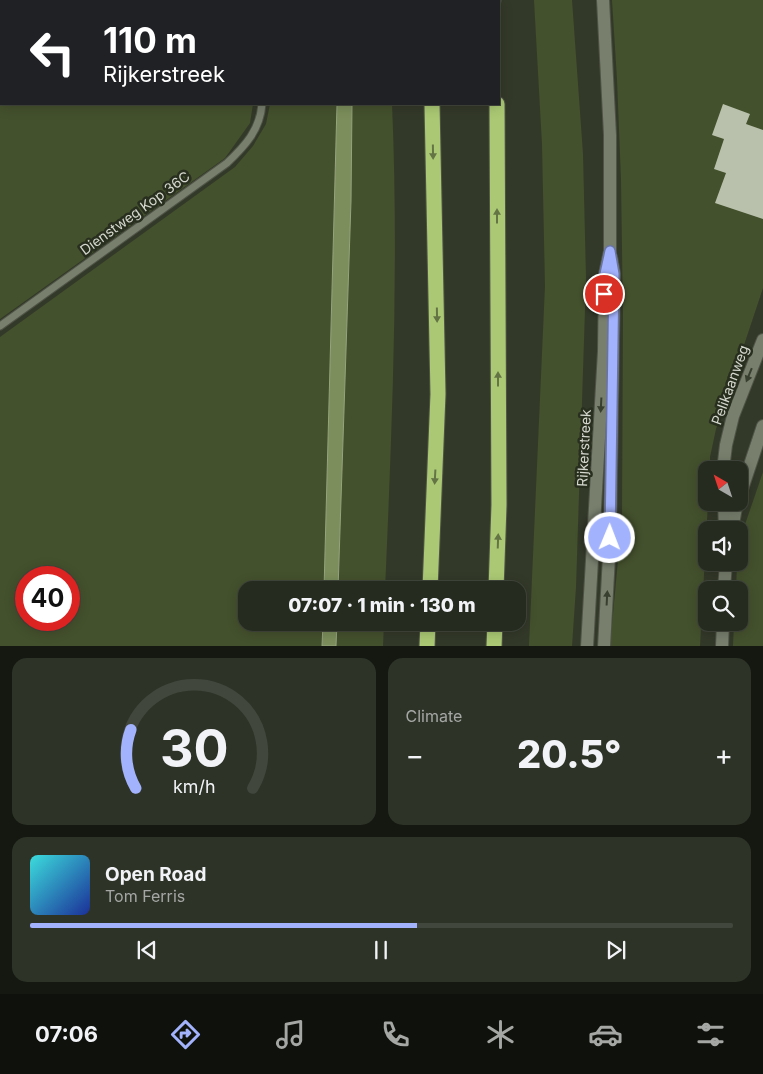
<!DOCTYPE html>
<html lang="en">
<head>
<meta charset="utf-8">
<style>
	:root { --surface:#262b1f; --page:#2e3328; --text:#f1f3f6; --muted:#a4a7a4; --line:#42473d; --accent:#a2b2fd }
	body { margin:0; font-family:Inter,sans-serif; background:var(--page); color:var(--text); height:100vh; display:flex; flex-direction:column; font-size:19px; white-space:nowrap }
	* { box-sizing:border-box; margin:0 }
	p { font-size:16px; color:var(--muted) }
	.icon { flex:none; width:28px; height:28px; fill:none; stroke:currentColor; stroke-width:2; stroke-linecap:round; stroke-linejoin:round }
	.map { position:relative; height:646px; overflow:hidden }
	.sheet { display:flex; flex-direction:column; gap:12px; padding:12px; background:#151811; flex:1 }
	.sheet>* { flex:none }
	.top-card { position:absolute; left:0px; top:0px; width:500px; height:105px; box-shadow:0 2px 12px #0003,0 0 0 1px var(--line); background:#202124; color:#fff; overflow:hidden }
	.needle { width:32px; rotate:321deg }
	.fabs { position:absolute; left:698px; top:461px; display:grid; gap:10px }
	.fabs a { display:grid; place-items:center; width:50px; height:50px; border-radius:10px; background:var(--surface); box-shadow:0 2px 12px #0003,0 0 0 1px var(--line); font-size:25px }
	.speed { position:absolute; left:15px; top:566px; display:flex; gap:10px; font-size:25px; font-weight:700; text-align:center }
	.speed>* { display:grid; place-content:center; width:65px; height:65px; border-radius:50%; background:var(--surface); box-shadow:0 2px 12px #0003,0 0 0 1px var(--line); line-height:1 }
	.speed .limit { border:8px solid #d22; background:#fff; color:#111 }
	.pin { position:absolute; display:grid; place-items:center; width:42px; height:42px; color:#fff; margin:-21px; border:2px solid #fff; border-radius:50%; box-shadow:0 1px 5px #0007 }
	.me { position:absolute; width:55px; margin:-28px; rotate:1deg; stroke-linejoin:round; filter:drop-shadow(0 0 4px #0008) }
	.turn { display:flex; align-items:center; gap:18px; height:105px; padding:0 20px; font-size:22px }
	.turn .icon { width:65px; height:65px; stroke-width:2.5 }
	.turn b { display:block; font-size:35px; line-height:42px }
	.big { font-size:38px; font-weight:800; line-height:1.1 }
	.sheet .widget { flex:1; display:flex; flex-direction:column; justify-content:center; gap:8px; min-width:0; padding:0 18px; border-radius:15px; background:var(--page) }
	.sheet .dial { align-items:center; gap:0 }
	.dial svg { height:130px; overflow:visible; fill:none; stroke:var(--line); stroke-width:7; stroke-linecap:round; text-anchor:middle }
	.dial text { fill:var(--text); stroke:none }
	.song { display:flex; align-items:center; gap:15px }
	.cover { width:60px; height:60px; border-radius:8px; background:linear-gradient(135deg,hsl(180 70% 55%),hsl(230 70% 35%)) }
	.played { height:5px; border-radius:2px; background:linear-gradient(90deg,var(--accent) 55%,var(--line) 55%) }
	.keys { display:flex; justify-content:space-around; direction:ltr }
	.heat { display:flex; justify-content:space-between; align-items:center; font-size:28px; direction:ltr }
	.sheet .tiles { flex:1; display:grid; gap:12px; grid-template-columns:1fr 1fr }
	.widget:last-child { grid-column:span 2 }
	.trip { position:absolute; left:238px; top:581px; width:288px; height:50px; border-radius:15px; background:var(--surface); box-shadow:0 2px 12px #0003,0 0 0 1px var(--line); font-weight:800; line-height:50px; text-align:center }
	.menu { display:flex; height:80px; justify-content:space-around; align-items:center; background:#0f110c; color:var(--muted) }
	.menu .icon { width:35px; height:35px }
	.menu .on { color:var(--accent) }
	.menu b { font-size:22px; color:var(--text) }
	.map>svg:first-child { display:block }
	.green { fill:#44512d; fill-rule:evenodd }
	.water { fill:#7c8e5b; stroke:#96a47e }
	.building { fill:#b9c1ad }
	.lines { fill:none; stroke-linecap:round; stroke-linejoin:round }
	.service-casing { stroke:#4f5446; stroke-width:9 }
	.minor-casing { stroke:#4f5446; stroke-width:14 }
	.tertiary-casing { stroke:#4f5446; stroke-width:14 }
	.motorway-casing { stroke:#4f5446; stroke-width:17 }
	.service { stroke:#787f6d; stroke-width:7 }
	.minor { stroke:#787f6d; stroke-width:12 }
	.tertiary { stroke:#787f6d; stroke-width:12 }
	.motorway { stroke:#abc974; stroke-width:15 }
	.oneway { fill:#647445 }
	.oneway2 { fill:#393f2f }
	.route-casing { stroke:#6974a4; stroke-width:12 }
	.route { stroke:#a2b2fd; stroke-width:9 }
	.labels { text-anchor:middle; stroke-width:5; stroke-linejoin:round; paint-order:stroke }
	.street-label { font-size:14px; fill:#d4d8ce; stroke:#292f1f }
</style>
</head>
<body>
<div class="map">
<svg width="763" height="647" viewBox="0 0 763 647">
	<rect width="100%" height="100%" fill="#333929"/>
	<!-- green -->
	<g class="green">
		<polygon points="0,0 246,0 246,1 1,1 1,104 253,104 250,123 225,158 0,319"/>
		<polygon points="534,0 572,0 583,154 586,278 576,587 572,646 529,646 545,286 542,144"/>
		<polygon points="612,0 763,0 763,288 716,429 710,457 710,470 706,470 706,502 708,503 700,646 610,647 622,517 623,317 621,179 617,79"/>
		<path d="M270,104H337L324,590H246V622L323,623L322,646H0V337L235,167L253,146L266,124ZM26,578H69V620H26Z"/>
		<path d="M352,104H392C399,266 392,428 385,590H338L351,201Z"/>
		<polygon points="763,472 763,646 733,646 734,623 739,622 739,590 736,590 737,563 739,562 739,542"/>
		<polygon points="337,623 384,623 383,646 336,647"/>
	</g>
	<!-- water -->
	<g class="water">
		<polygon points="337,104 352,104 351,201 338,590 324,590"/>
		<polygon points="323,623 337,623 336,646 322,646"/>
	</g>
	<!-- building -->
	<polygon class="building" points="723,104 750,114 746,124 763,130 763,219 715,203 726,173 714,169 724,139 712,135"/>
	<g class="lines">
		<!-- service casing -->
		<g class="service-casing">
			<g id="service">
				<polyline points="251,0 251,1"/>
				<path d="M0,326L227,163C245,146 260,130 262,104"/>
			</g>
		</g>
		<!-- minor casing -->
		<g class="minor-casing">
			<g id="minor">
				<polyline points="723,470 726,445 733,416 763,340"/>
				<polyline points="739,498 763,426"/>
				<polyline points="724,502 725,530"/>
				<polyline points="732,530 737,502"/>
				<polyline points="724,590 726,562"/>
				<polyline points="722,647 723,622"/>
			</g>
		</g>
		<!-- tertiary casing -->
		<g class="tertiary-casing">
			<g id="tertiary">
				<polyline points="587,647 604,351 605,274 610,251 610,135 603,0"/>
				<polyline points="604,647 610,538 614,274 611,257"/>
			</g>
		</g>
		<!-- motorway casing -->
		<g class="motorway-casing">
			<g id="motorway">
				<polyline points="428,0 428,1"/>
				<polyline points="493,0 493,1"/>
				<polyline points="430,590 438,394 432,104"/>
				<polyline points="496,590 499,505 497,104"/>
				<polyline points="427,647 428,622"/>
				<polyline points="494,647 495,622"/>
			</g>
		</g>
		<!-- service -->
		<use href="#service" class="service"/>
		<!-- minor -->
		<use href="#minor" class="minor"/>
		<!-- tertiary -->
		<use href="#tertiary" class="tertiary"/>
		<!-- motorway -->
		<use href="#motorway" class="motorway"/>
	</g>
	<!-- one-way arrows -->
	<defs><path id="oneway-solid" d="M-6-.8H1V-3.2L6.5 0L1 3.2V.8H-6Z" transform="scale(1.25)"/></defs>
	<g class="oneway">
		<use href="#oneway-solid" transform="translate(433 152) rotate(89)"/>
		<use href="#oneway-solid" transform="translate(497 216) rotate(-90)"/>
		<use href="#oneway-solid" transform="translate(437 315) rotate(89)"/>
		<use href="#oneway-solid" transform="translate(498 379) rotate(-90)"/>
		<use href="#oneway-solid" transform="translate(435 477) rotate(93)"/>
		<use href="#oneway-solid" transform="translate(498 541) rotate(-88)"/>
	</g>
	<g class="oneway2">
		<use href="#oneway-solid" transform="translate(749 375) rotate(112)"/>
		<use href="#oneway-solid" transform="translate(601 405) rotate(93)"/>
		<use href="#oneway-solid" transform="translate(607 598) rotate(-87)"/>
	</g>
	<g class="lines">
		<!-- route casing -->
		<g class="route-casing">
			<polyline id="route" points="604,294 605,274 610,251 614,274 610,538"/>
		</g>
		<!-- route -->
		<use href="#route" class="route"/>
	</g>
	<g class="labels">
		<!-- street labels -->
		<g class="street-label">
			<text transform="translate(135 213) rotate(-36)" y="5">Dienstweg Kop 36C</text>
			<text transform="translate(730 385) rotate(-70)" y="5">Pelikaanweg</text>
			<text transform="translate(584 448) rotate(-87)" y="5">Rijkerstreek</text>
		</g>
	</g>
</svg>
<div class="fabs">
<a><svg class="needle" viewBox="-14 -14 28 28"><path d="M0-13l5 13h-10z" fill="#e53935"/><path d="M0 13l5-13h-10z" fill="#a4a7a4"/></svg></a>
<a><svg class="icon" aria-label="sound" viewBox="0 0 24 24"><path d="M4 9h4l5-4v14l-5-4H4zM17 9q2 3 0 6"/></svg></a>
<a><svg class="icon" aria-label="search" viewBox="0 0 24 24"><circle cx="10" cy="10" r="6"/><path d="M15 15l6 6"/></svg></a>
</div>
<div class="speed"><div class="limit">40</div></div>
<div class="pin" style="left:604px;top:294px;background:#d93025"><svg class="icon" aria-label="arrive" viewBox="0 0 24 24"><path d="M6 21V4h12l-3 4 3 4H6"/></svg></div>
<svg class="me" style="left:610px;top:538px" viewBox="-20 -20 40 40"><circle r="17" fill="#a2b2fd" stroke="#fff" stroke-width="3"/><path d="M0-11L8 9 0 5-8 9z" fill="#fff"/></svg>
<div class="trip">07:07 · 1 min · 130 m</div>
<div class="top-card">
<div class="turn"><svg class="icon" aria-label="left" viewBox="0 0 24 24"><path d="M17 20v-9H6M10 6l-5 5 5 5"/></svg><div><b>110 m</b>Rijkerstreek</div></div>
</div>
</div>
<section class="sheet">
<div class="tiles">
<div class="widget dial"><svg viewBox="0 0 100 80">
<path d="M14 69A42 42 0 1 1 86 69"/>
<path d="M14 69A42 42 0 0 1 11 33" stroke="#a2b2fd"/>
<text x="50" y="56" font-size="32" font-weight="700">30</text>
<text x="50" y="72" font-size="11">km/h</text>
</svg></div>
<div class="widget"><p>Climate</p>
<div class="heat"><a>−</a><b class="big">20.5°</b><a>+</a></div>
</div>
<div class="widget">
<div class="song"><i class="cover"></i><div><b>Open Road</b><p>Tom Ferris</p></div></div>
<div class="played"></div>
<div class="keys"><svg class="icon" aria-label="previous" viewBox="0 0 24 24"><path d="M18 5L8 12l10 7zM5 5v14"/></svg><svg class="icon" aria-label="pause" viewBox="0 0 24 24"><path d="M8 5v14M16 5v14"/></svg><svg class="icon" aria-label="next" viewBox="0 0 24 24"><path d="M6 5l10 7-10 7zM19 5v14"/></svg></div>
</div>
</div>
</section>
<nav class="menu">
<b>07:06</b>
<svg class="icon on" aria-label="directions" viewBox="0 0 24 24"><path d="M12 3l9 9-9 9-9-9zM9 14v-3h6M13 9l2 2-2 2"/></svg>
<svg class="icon" aria-label="music" viewBox="0 0 24 24"><path d="M9 18V5l10-2v13"/><circle cx="6" cy="18" r="3"/><circle cx="16" cy="16" r="3"/></svg>
<svg class="icon" aria-label="phone" viewBox="0 0 24 24"><path d="M5 4h4l2 5-3 2q2 4 5 5l2-3 5 2v4C11 20 4 13 5 4z"/></svg>
<svg class="icon" aria-label="climate" viewBox="0 0 24 24"><path d="M12 3v18M4 7l16 10M4 17L20 7"/></svg>
<svg class="icon" aria-label="car" viewBox="0 0 24 24"><path d="M5 17H2v-5l4-1 3-4h7l3 4 3 1v5h-3M9 17h6M6 11h13"/><circle cx="7" cy="17" r="2"/><circle cx="17" cy="17" r="2"/></svg>
<svg class="icon" aria-label="filters" viewBox="0 0 24 24"><path d="M4 7h16M4 17h16"/><circle cx="9" cy="7" r="2"/><circle cx="15" cy="17" r="2"/></svg>
</nav>
</body>
</html>
